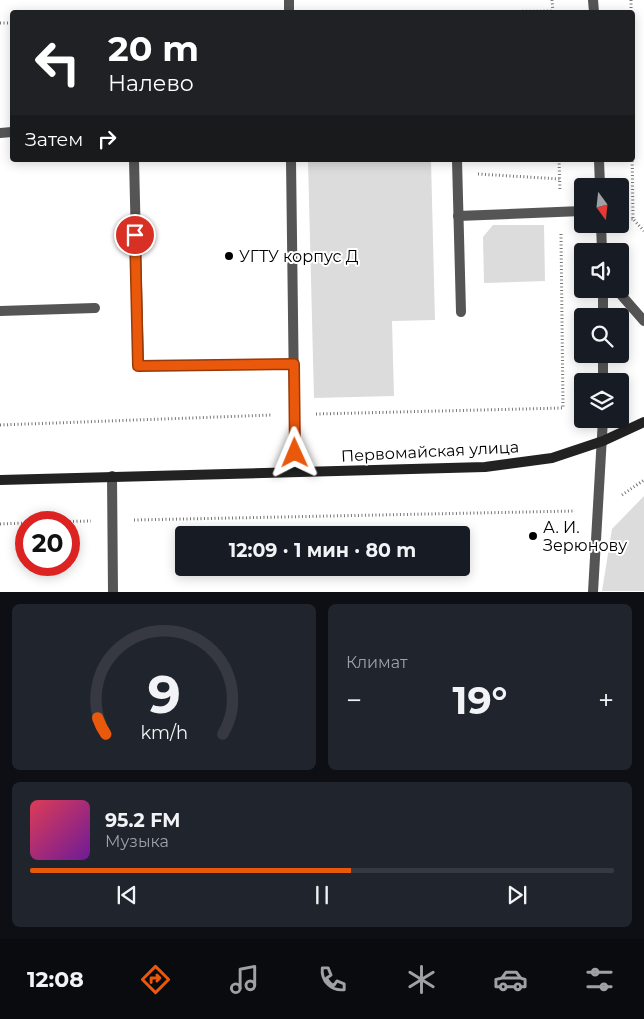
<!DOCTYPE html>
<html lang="ru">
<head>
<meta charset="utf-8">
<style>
	:root { --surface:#171b24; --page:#20242c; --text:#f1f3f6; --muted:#9ea1a6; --line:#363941; --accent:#ea580c }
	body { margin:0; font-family:Montserrat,sans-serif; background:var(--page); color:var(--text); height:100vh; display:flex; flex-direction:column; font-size:19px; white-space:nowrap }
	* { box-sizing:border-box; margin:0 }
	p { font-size:16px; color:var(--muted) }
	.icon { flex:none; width:28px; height:28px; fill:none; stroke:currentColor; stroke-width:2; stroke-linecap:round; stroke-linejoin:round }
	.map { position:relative; height:592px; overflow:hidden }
	.drawer { display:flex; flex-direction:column; gap:12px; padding:12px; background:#0d0f14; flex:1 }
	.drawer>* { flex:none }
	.hud { position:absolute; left:10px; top:10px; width:625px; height:152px; border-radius:5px; box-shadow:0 2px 12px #0003; background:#202124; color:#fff; overflow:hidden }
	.needle { width:32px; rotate:165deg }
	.fabs { position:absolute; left:574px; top:178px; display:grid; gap:10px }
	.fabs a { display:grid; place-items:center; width:55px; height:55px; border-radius:5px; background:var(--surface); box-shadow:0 2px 12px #0003; font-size:25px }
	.speed { position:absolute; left:15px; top:511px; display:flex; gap:10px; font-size:25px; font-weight:700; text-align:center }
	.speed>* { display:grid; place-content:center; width:65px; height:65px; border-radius:50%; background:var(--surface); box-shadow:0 2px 12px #0003; line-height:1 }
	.speed .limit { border:8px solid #d22; background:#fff; color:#111 }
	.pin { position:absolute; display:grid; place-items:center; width:42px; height:42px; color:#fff; margin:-21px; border:2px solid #fff; border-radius:50%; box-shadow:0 1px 5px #0007 }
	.me { position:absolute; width:55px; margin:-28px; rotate:359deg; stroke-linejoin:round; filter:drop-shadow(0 0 4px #0008) }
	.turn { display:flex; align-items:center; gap:18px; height:105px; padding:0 15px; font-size:22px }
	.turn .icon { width:65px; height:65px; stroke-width:2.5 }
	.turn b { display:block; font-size:35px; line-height:42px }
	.then { display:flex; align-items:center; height:48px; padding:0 15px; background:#0003; gap:10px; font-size:19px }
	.big { font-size:38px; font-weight:700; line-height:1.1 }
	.drawer .widget { flex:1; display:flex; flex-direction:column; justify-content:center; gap:8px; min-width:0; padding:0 18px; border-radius:8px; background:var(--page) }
	.drawer .dial { align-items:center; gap:0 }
	.dial svg { height:130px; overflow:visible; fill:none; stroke:var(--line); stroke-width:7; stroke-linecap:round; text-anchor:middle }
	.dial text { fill:var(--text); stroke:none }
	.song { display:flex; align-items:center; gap:15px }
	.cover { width:60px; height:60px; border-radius:8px; background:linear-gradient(135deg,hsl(350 70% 55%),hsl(280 70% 35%)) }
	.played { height:5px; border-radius:2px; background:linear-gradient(90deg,var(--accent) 55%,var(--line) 55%) }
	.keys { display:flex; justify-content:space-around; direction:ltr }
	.heat { display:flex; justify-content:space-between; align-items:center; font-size:28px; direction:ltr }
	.drawer .tiles { flex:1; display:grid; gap:12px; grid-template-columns:1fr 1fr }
	.widget:last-child { grid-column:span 2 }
	.trip { position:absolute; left:175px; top:526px; width:295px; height:50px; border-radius:5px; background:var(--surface); box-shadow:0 2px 12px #0003; font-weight:700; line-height:50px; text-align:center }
	.dock { display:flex; height:80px; justify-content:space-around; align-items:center; background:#090b0e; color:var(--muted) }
	.dock .icon { width:35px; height:35px }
	.dock .current { color:var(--accent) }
	.dock b { font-size:22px; color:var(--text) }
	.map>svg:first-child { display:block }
	.green { fill:#dcdcdc }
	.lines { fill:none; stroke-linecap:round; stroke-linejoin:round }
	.path { stroke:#777; stroke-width:3; stroke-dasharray:1 2.5; stroke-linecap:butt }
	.service { stroke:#555; stroke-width:10 }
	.minor { stroke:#555; stroke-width:10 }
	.secondary { stroke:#222; stroke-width:10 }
	.route-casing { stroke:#983908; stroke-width:12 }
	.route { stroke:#ea580c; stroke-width:9 }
	.poi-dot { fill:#000; stroke:#fff; stroke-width:2 }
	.labels { text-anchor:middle; stroke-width:4; stroke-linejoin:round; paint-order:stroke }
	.poi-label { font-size:16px; fill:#000; stroke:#fff; text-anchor:start }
	.street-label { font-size:16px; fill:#000; stroke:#fff }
</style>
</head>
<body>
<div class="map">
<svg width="644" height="592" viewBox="0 0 644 592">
	<rect width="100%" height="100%" fill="#fff"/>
	<!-- green -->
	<g class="green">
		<polygon points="308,160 431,160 435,320 392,321 394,396 314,398"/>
		<polygon points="493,225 544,225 545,281 484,283 483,237"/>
		<polygon points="644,496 644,591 602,591 612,529"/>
	</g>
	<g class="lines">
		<!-- path -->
		<g class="path">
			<polyline points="552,0 553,12"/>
			<polyline points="631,0 631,12"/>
			<polyline points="470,12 553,11"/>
			<polyline points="0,23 12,23"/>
			<polyline points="632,147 633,219 644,231"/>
			<polyline points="559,160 560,191"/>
			<polyline points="478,174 560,179"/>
			<polyline points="621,219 633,219"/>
			<polyline points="316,414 563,408 561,234"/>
			<polyline points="0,425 272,415"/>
			<polyline points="622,495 644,480"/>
			<polyline points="134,520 575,511"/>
			<polyline points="45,522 91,521"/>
			<polyline points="0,524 26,523"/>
		</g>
		<!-- service -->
		<g class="service">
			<polyline points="289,0 289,12"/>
			<polyline points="0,133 12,132"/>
			<polyline points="134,160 139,366 294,364"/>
			<polyline points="291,160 295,472"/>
			<polyline points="457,160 461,312"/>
			<polyline points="458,216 582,211"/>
			<polyline points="0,311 95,308"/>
			<polyline points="112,476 113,592"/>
		</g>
		<!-- minor -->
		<g class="minor">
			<polyline points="593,0 594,12"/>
			<polyline points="599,160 600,186"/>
			<polyline points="601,224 602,251"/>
			<polyline points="616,289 644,321"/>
			<polyline points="603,316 603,289"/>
			<polyline points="603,354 603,381"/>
			<polyline points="593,592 603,419"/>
		</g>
		<!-- secondary -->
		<polyline class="secondary" points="0,480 485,467 552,458 603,441 644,422"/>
	</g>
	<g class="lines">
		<!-- route casing -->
		<g class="route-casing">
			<polyline id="route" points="135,235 138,366 294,364 295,453"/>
		</g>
		<!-- route -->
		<use href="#route" class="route"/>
	</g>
	<!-- markers -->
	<g class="poi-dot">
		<circle cx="229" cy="256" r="5"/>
		<circle cx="533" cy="536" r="5"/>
	</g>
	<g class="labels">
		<!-- poi labels -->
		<g class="poi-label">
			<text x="239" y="262">УГТУ корпус Д</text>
			<text x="543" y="533">А. И.<tspan x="543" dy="18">Зерюнову</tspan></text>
		</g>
		<!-- street labels -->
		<g class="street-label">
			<text transform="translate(430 451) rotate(-3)" y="6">Первомайская улица</text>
		</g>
	</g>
</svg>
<div class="fabs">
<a><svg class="needle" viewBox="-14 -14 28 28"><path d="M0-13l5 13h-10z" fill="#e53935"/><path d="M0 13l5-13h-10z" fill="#9ea1a6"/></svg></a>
<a><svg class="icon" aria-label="sound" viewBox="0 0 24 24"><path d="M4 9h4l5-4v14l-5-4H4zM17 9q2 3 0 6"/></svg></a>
<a><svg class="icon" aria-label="search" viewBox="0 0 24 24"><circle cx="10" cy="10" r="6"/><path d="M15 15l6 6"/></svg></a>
<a><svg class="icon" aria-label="layers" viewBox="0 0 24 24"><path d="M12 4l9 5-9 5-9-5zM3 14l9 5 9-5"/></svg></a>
</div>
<div class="speed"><div class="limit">20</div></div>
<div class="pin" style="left:135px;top:235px;background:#d93025"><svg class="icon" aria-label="arrive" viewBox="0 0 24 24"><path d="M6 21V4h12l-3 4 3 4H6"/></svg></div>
<svg class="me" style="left:295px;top:453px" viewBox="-20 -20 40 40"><path d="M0-17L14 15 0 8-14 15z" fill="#ea580c" stroke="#fff" stroke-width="4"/></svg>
<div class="trip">12:09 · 1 мин · 80 m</div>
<div class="hud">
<div class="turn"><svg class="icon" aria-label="left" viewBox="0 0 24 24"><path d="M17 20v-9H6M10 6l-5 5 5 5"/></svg><div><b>20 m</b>Налево</div></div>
<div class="then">Затем<svg class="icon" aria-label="right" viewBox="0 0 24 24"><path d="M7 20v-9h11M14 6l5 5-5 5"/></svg></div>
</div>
</div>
<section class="drawer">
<div class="tiles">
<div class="widget dial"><svg viewBox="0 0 100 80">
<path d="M14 69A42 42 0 1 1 86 69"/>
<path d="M14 69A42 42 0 0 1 9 59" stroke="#ea580c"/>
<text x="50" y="56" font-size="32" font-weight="700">9</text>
<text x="50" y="72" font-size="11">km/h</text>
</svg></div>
<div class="widget"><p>Климат</p>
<div class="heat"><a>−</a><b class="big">19°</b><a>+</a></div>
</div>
<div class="widget">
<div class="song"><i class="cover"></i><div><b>95.2 FM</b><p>Музыка</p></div></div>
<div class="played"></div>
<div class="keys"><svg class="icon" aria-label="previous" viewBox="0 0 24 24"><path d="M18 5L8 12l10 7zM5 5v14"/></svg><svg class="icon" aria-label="pause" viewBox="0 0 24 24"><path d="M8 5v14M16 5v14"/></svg><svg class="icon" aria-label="next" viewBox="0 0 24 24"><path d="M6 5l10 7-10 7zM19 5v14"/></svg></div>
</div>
</div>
</section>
<nav class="dock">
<b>12:08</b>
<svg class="icon current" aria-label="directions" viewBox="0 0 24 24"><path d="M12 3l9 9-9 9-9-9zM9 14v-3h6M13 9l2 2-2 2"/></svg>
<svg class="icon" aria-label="music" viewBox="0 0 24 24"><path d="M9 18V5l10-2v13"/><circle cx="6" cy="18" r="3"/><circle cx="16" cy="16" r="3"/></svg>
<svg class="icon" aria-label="phone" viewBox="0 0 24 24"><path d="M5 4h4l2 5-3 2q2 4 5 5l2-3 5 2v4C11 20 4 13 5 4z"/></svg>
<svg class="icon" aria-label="climate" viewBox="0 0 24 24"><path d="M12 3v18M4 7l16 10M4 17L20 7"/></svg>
<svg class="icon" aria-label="car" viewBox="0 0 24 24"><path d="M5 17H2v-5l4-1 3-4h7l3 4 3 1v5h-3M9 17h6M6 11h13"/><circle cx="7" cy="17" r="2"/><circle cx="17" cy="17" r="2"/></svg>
<svg class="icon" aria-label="filters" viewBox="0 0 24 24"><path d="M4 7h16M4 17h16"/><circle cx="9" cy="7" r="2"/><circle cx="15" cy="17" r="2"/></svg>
</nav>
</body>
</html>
